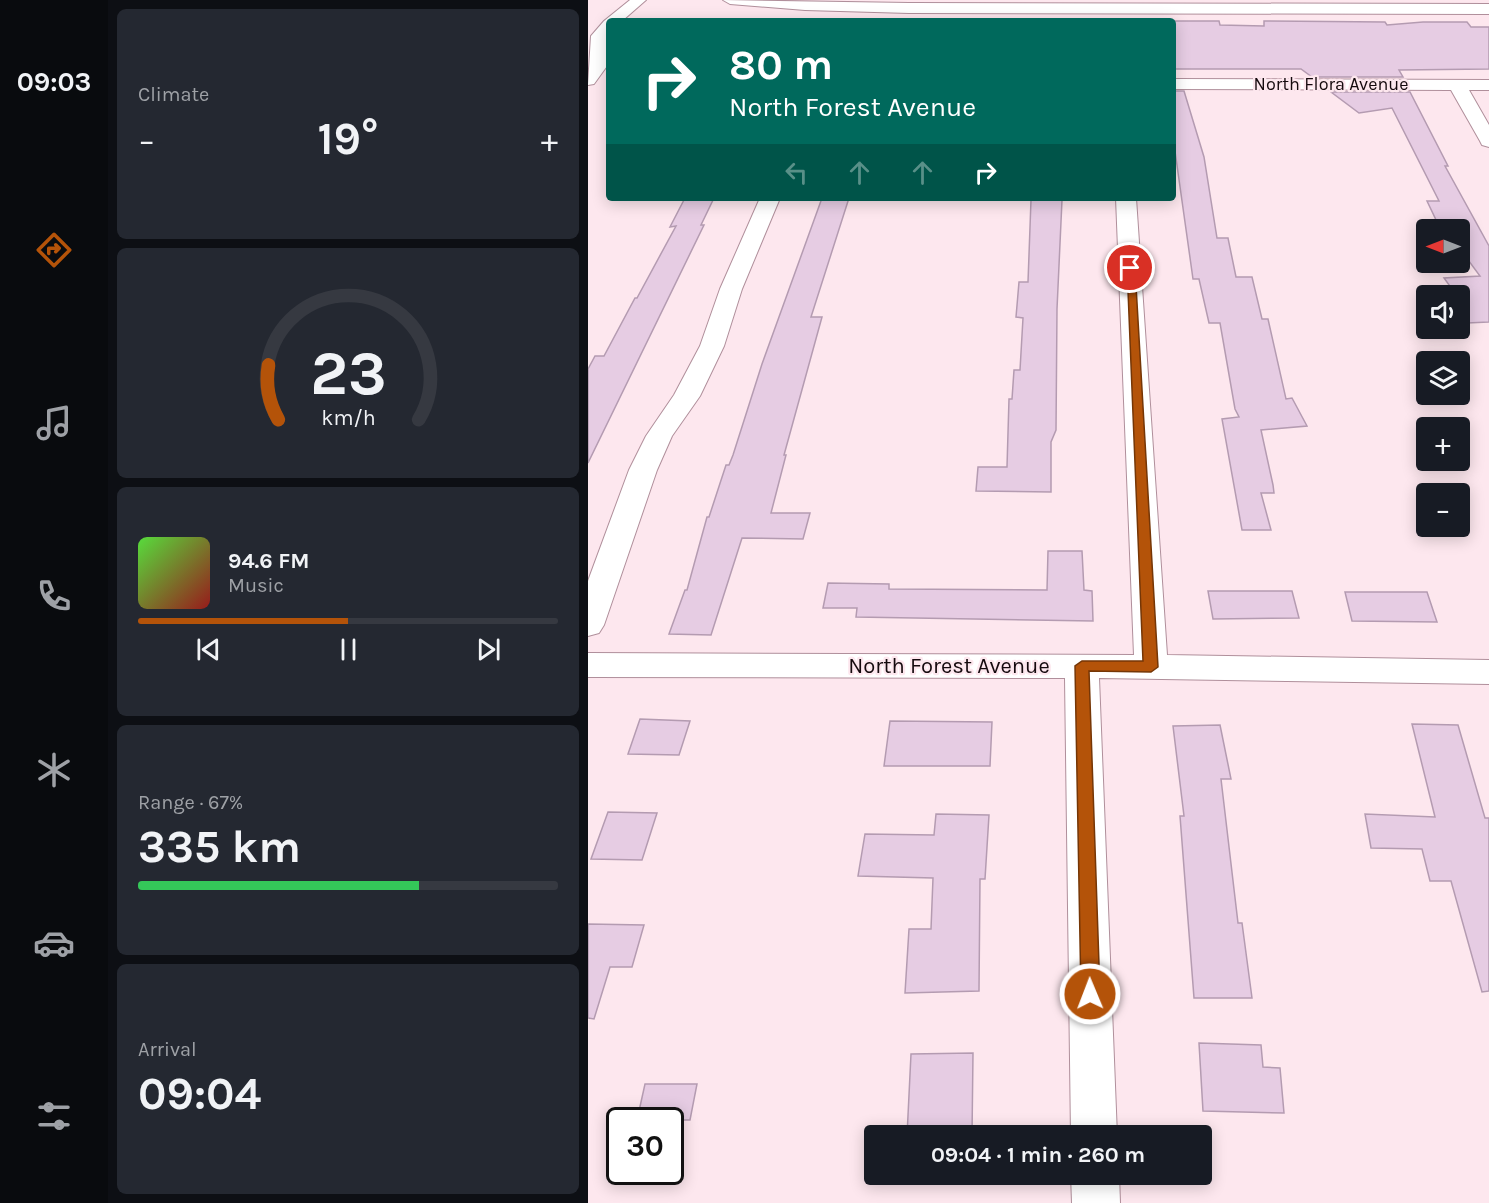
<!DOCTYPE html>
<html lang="en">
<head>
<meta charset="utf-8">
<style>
	:root { --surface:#171b24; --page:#242831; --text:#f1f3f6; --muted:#9ea1a6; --line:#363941; --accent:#b45309 }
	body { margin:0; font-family:Karla,sans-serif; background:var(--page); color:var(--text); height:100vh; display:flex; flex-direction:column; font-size:22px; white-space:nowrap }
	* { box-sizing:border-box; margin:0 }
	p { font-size:20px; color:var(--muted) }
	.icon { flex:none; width:33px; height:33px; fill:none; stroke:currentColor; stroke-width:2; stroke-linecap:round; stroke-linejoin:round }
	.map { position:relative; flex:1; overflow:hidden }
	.side { display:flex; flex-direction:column; gap:9px; padding:9px; background:#0d0f14; width:480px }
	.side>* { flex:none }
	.hud { position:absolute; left:18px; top:18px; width:570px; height:183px; border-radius:6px; box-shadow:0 3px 15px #0003; background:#00695c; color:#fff; overflow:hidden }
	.needle { width:39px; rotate:270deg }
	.tools { position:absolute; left:828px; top:219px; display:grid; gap:12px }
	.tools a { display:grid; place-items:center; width:54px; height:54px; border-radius:6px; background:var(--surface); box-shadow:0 3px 15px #0003; font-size:30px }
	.speed { position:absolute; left:18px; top:1107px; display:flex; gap:12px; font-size:30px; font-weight:700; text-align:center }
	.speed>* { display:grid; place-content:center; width:78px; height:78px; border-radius:50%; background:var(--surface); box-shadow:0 3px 15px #0003; line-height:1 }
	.speed .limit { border:3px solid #111; border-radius:9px; background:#fff; color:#111 }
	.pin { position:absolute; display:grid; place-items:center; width:51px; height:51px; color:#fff; margin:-26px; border:3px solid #fff; border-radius:50%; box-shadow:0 2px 6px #0007 }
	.me { position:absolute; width:66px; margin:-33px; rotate:359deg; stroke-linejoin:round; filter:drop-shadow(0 0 4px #0008) }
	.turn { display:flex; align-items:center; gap:21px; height:126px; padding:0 24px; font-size:27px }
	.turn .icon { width:78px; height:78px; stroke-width:2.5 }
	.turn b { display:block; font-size:42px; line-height:51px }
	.lanes { display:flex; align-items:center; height:57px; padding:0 24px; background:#0003; justify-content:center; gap:30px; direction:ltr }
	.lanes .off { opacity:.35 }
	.big { font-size:45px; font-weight:700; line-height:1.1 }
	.side .tile { flex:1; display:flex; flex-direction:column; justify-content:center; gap:9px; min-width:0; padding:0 21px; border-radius:9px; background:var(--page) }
	.side .dial { align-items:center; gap:0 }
	.dial svg { height:156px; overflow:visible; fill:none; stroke:var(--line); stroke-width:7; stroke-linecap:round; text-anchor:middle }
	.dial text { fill:var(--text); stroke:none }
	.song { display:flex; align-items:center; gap:18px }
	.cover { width:72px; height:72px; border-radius:9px; background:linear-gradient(135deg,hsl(110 70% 55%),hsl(0 70% 35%)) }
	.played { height:6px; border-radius:3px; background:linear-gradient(90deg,var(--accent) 50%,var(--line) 50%) }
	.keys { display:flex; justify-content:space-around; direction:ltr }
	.heat { display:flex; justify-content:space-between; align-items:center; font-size:33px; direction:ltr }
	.charge { height:9px; border-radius:4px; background:linear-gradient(90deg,#34c759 67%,var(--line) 0) }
	.trip { position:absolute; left:276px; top:1125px; width:348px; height:60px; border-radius:6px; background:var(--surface); box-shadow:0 3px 15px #0003; font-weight:700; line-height:60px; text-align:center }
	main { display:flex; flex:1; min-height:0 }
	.menu { display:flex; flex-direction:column; width:108px; justify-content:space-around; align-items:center; background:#090b0e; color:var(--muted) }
	.menu .icon { width:42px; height:42px }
	.menu .current { color:var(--accent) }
	.menu b { font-size:27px; color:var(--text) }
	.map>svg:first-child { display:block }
	.building { fill:#e6cce3; stroke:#b49bb1; stroke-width:1.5 }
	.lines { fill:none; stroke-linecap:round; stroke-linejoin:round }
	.minor-casing { stroke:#b08f9b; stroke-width:2 }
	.minor { fill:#fff; fill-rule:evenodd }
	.route { fill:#b45309; stroke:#753606; stroke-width:1.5 }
	.labels { text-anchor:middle; stroke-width:4.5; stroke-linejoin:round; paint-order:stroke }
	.far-street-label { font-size:18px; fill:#150a0e; stroke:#fde7ee }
	.street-label { font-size:22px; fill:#150a0e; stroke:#fde7ee }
</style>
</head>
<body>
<main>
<nav class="menu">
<b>09:03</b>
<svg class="icon current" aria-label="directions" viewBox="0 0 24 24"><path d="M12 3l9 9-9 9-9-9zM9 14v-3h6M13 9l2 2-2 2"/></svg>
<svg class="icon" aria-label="music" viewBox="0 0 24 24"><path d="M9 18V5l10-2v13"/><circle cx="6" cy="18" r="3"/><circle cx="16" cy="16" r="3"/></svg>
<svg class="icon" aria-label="phone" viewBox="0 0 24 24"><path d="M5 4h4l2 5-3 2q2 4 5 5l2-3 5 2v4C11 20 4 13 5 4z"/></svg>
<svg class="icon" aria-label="climate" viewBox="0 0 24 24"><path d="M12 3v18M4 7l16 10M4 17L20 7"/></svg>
<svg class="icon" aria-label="car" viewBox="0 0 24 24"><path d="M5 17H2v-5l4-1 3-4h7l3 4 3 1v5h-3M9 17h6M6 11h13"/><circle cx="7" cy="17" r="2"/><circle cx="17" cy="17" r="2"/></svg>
<svg class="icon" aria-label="filters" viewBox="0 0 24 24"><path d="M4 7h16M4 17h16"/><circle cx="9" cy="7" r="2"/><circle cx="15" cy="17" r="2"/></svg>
</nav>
<section class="side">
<div class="tile"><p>Climate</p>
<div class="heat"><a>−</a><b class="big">19°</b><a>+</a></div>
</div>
<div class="tile dial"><svg viewBox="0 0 100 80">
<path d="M14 69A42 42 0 1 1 86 69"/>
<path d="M14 69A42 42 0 0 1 9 41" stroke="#b45309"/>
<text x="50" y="56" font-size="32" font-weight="700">23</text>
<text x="50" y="72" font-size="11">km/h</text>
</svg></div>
<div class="tile">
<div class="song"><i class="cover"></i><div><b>94.6 FM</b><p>Music</p></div></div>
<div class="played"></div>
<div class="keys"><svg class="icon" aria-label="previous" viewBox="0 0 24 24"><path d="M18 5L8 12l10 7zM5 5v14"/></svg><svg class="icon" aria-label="pause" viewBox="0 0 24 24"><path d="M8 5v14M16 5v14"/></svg><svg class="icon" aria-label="next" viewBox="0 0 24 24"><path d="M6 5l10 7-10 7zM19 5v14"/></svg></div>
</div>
<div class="tile"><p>Range · 67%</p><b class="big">335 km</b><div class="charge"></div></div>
<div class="tile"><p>Arrival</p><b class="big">09:04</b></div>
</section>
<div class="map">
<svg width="901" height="1203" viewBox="0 0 901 1203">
	<rect width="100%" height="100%" fill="#fde7ee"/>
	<!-- building -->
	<g class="building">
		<polygon points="585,21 631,21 632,25 676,26 676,21 797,22 799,25 835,22 879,22 883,27 901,27 901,69 811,70 815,77 724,77 713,69 585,69"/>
		<polygon points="585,91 596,91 616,157 629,238 640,238 648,277 664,277 674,319 680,319 698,399 704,398 719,426 673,430 685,485 686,493 673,493 683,530 654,530 634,419 651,417 647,409 632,323 621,323 611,279 605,279 585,137"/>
		<polygon points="743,92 822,92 860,166 857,166 901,246 901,322 879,323 872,309 872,296 869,296 856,278 892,276 872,249 872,225 850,224 839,201 851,201 804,108 771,113"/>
		<polygon points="97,198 126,198 113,225 116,225 0,463 0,369 7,356 16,356 47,298 49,298 88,226 82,227"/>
		<polygon points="234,198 261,198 223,317 234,317 196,455 198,455 183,513 222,513 215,539 154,538 123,635 81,634 97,590 99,590 119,517 121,517 138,465 141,465 145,455 174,364"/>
		<polygon points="443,200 474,200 469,309 468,430 463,442 463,492 388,491 390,467 419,467 421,399 424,399 426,370 432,370 435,318 428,317 431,282 440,282"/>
		<polygon points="460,551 494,551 496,590 504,591 505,621 268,617 269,608 235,608 240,583 301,584 301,589 459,590"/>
		<polygon points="620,591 704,591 711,618 625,619"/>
		<polygon points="757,592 839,592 849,622 764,621"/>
		<polygon points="52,719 102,721 91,755 40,754"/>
		<polygon points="302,721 404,722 402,766 296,766"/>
		<polygon points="824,724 870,725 897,818 901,818 901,991 894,992 863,881 842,881 834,849 783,848 777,814 847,817"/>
		<polygon points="632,725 643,779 633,779 650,923 654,923 664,998 606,998 592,816 596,816 585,726"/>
		<polygon points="20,812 69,813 54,860 3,859"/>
		<polygon points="348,814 401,815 397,879 392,879 391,991 317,993 321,929 343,929 345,878 270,876 277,834 346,835"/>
		<polygon points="0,924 56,925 44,967 22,967 6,1019 0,1018"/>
		<polygon points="611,1043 673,1045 675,1067 692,1068 696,1113 615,1111"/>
		<polygon points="385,1053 384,1136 319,1136 323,1054"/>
		<polygon points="57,1084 109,1084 102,1120 49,1120"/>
	</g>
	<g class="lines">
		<!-- minor casing -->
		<g class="minor-casing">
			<g id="minor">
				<polygon points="42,0 58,0 34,21 21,21 19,66 6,84 0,85 3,36 16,21"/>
				<polygon points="135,0 321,3 901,4 901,14 321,13 217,10 142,4"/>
				<polygon points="585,79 901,80 901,90 881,90 901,125 901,147 894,145 892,141 863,90 585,89"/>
				<polygon points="172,198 192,198 154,289 136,346 112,396 84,436 69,470 16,625 11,633 0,636 0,581 41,470 58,436 86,395 112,346 132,289"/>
				<polygon points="528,198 548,198 579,655 901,660 901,684 511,678 529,1136 483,1136 477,678 0,677 0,653 546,655"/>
				<polygon points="483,1174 531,1174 532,1203 484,1203"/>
			</g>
		</g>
		<!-- minor -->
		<use href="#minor" class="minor"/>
	</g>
	<!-- route -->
	<polygon class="route" points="539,266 547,268 570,667 563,672 501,671 512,994 509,1000 502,1003 496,1000 493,994 487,666 494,661 555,661"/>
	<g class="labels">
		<!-- far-street labels -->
		<g class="far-street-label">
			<text x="743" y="90">North Flora Avenue</text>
		</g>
		<!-- street labels -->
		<g class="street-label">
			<text x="361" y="673">North Forest Avenue</text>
		</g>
	</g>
</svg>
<div class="tools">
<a><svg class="needle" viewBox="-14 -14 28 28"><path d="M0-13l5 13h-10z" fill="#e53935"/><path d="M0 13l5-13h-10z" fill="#9ea1a6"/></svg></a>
<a><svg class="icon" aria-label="sound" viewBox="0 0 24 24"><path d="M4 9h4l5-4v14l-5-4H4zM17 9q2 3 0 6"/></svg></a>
<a><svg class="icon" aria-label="layers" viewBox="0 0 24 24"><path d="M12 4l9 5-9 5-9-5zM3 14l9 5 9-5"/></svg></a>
<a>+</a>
<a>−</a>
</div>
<div class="speed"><div class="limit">30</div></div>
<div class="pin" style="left:542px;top:268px;background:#d93025"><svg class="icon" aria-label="arrive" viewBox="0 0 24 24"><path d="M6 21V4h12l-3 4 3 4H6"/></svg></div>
<svg class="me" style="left:502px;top:994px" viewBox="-20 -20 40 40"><circle r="17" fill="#b45309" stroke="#fff" stroke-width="3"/><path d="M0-11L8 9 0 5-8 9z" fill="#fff"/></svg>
<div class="trip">09:04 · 1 min · 260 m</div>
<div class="hud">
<div class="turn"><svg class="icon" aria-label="right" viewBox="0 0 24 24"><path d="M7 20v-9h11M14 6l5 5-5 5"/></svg><div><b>80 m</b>North Forest Avenue</div></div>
<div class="lanes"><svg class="icon off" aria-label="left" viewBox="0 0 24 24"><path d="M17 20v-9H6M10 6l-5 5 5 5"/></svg><svg class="icon off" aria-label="ahead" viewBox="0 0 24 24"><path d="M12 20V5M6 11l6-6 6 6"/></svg><svg class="icon off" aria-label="ahead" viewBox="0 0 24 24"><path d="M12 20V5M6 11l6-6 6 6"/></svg><svg class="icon" aria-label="right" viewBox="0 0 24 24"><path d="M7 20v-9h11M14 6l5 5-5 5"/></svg></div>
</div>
</div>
</main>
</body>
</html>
